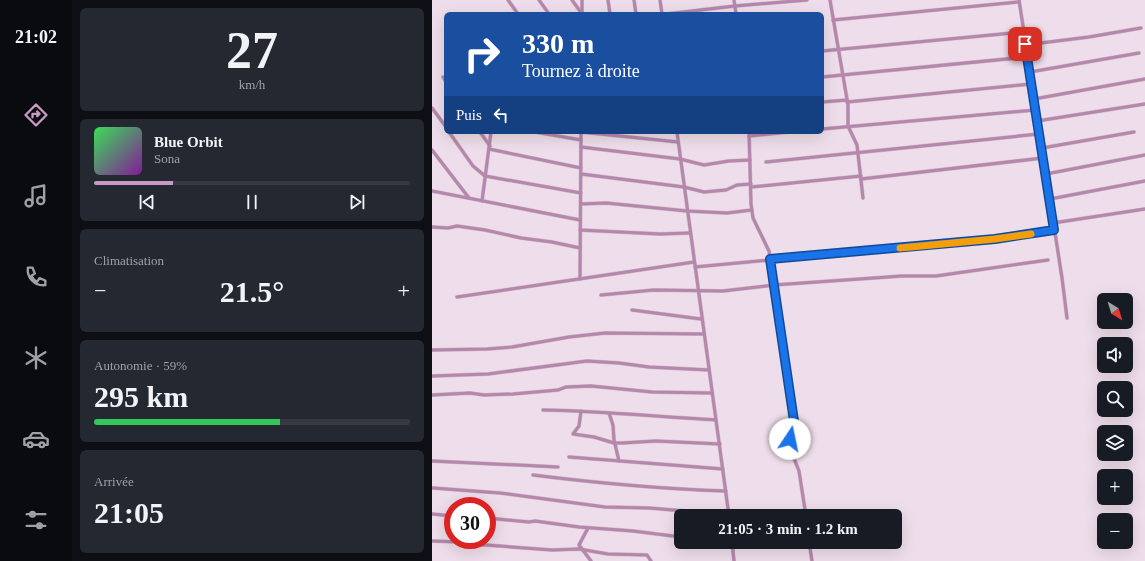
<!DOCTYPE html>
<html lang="fr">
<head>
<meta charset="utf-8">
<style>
	:root { --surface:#171b24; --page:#242831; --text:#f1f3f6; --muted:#9ea1a6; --line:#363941; --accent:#ca9ac6 }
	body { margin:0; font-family:"Times New Roman",serif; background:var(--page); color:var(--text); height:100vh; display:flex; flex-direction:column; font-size:15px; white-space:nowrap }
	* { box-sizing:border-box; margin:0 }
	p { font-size:13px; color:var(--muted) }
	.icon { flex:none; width:22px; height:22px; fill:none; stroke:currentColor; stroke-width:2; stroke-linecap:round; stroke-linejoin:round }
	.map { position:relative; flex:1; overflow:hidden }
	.side { display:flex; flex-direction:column; gap:8px; padding:8px; background:#0d0f14; width:360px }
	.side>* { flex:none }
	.guide { position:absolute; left:12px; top:12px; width:380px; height:122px; border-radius:6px; box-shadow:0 4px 16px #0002; background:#1a4fa0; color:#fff; overflow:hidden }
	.needle { width:26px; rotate:142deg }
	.tools { position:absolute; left:665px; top:293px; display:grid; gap:8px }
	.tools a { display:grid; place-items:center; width:36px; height:36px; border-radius:6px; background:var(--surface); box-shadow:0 4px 16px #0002; font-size:20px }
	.speed { position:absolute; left:12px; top:497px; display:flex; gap:8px; font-size:20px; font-weight:700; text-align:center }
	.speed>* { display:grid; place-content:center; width:52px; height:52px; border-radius:50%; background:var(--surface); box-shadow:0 4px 16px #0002; line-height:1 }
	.speed .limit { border:6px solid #d22; background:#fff; color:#111 }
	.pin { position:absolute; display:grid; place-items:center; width:34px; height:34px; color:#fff; margin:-17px; border-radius:8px; box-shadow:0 2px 6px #0006 }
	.me { position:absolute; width:44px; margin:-22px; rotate:11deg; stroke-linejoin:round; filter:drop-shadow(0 0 3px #0008) }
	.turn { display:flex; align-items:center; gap:14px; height:84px; padding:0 12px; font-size:18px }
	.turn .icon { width:52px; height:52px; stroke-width:2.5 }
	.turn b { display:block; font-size:28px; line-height:34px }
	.then { display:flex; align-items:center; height:38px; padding:0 12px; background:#0003; gap:8px; font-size:15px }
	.big { font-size:30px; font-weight:800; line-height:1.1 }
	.side .tile { flex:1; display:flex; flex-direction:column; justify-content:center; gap:6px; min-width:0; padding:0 14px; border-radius:6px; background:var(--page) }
	.side .dial { align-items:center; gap:0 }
	.dial b { font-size:52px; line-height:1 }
	.song { display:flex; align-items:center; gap:12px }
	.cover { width:48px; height:48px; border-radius:6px; background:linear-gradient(135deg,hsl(130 70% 55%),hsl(290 70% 35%)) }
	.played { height:4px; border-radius:2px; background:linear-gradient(90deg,var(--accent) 25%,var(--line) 25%) }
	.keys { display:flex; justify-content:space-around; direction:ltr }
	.heat { display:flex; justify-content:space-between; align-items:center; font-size:22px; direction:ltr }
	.charge { height:6px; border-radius:3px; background:linear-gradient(90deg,#34c759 59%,var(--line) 0) }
	.trip { position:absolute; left:242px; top:509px; width:228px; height:40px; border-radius:6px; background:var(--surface); box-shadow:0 4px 16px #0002; font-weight:800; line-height:40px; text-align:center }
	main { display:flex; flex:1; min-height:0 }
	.tabs { display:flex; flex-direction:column; width:72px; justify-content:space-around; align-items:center; background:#090b0e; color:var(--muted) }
	.tabs .icon { width:28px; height:28px }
	.tabs .on { color:var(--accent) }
	.tabs b { font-size:18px; color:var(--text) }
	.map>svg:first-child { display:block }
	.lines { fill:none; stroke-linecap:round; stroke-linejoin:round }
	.minor-casing { stroke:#cabbc6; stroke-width:4 }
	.minor { stroke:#b686ac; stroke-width:3 }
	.route-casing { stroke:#114b97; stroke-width:10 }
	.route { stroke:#1a73e8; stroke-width:7 }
	.slow { stroke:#f59e0b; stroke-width:7 }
</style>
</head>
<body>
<main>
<nav class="tabs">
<b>21:02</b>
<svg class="icon on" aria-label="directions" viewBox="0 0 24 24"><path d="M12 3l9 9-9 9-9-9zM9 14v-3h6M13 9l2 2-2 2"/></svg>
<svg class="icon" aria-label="music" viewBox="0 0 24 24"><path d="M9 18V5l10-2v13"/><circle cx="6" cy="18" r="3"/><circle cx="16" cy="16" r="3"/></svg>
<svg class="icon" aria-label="phone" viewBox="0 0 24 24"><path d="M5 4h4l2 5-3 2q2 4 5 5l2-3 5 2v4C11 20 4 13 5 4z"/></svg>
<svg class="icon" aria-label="climate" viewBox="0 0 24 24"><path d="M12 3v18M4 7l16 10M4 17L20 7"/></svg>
<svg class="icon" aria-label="car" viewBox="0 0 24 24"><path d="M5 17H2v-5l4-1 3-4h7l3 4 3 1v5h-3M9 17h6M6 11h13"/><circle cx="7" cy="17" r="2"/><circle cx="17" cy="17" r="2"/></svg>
<svg class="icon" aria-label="filters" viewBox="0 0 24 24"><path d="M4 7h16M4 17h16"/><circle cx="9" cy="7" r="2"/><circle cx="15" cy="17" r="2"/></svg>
</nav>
<section class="side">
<div class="tile dial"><b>27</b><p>km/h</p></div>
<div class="tile">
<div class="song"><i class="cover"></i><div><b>Blue Orbit</b><p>Sona</p></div></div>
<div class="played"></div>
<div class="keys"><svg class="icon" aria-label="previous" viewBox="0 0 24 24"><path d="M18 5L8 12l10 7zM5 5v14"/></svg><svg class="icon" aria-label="pause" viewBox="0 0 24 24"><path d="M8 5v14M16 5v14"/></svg><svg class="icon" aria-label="next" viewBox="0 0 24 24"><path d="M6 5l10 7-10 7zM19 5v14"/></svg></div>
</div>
<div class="tile"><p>Climatisation</p>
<div class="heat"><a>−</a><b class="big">21.5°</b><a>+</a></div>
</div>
<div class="tile"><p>Autonomie · 59%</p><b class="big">295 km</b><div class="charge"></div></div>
<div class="tile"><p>Arrivée</p><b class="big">21:05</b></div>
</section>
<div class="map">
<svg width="713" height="561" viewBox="0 0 713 561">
	<rect width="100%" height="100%" fill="#eeddea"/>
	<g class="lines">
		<!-- minor casing -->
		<g class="minor-casing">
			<g id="minor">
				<polyline points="76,0 86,14"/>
				<polyline points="107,0 117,14"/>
				<polyline points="140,0 150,14"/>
				<polyline points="150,0 150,12"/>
				<polyline points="176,0 178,14"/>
				<polyline points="202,0 204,14"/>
				<polyline points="228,0 230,14"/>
				<polyline points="302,0 304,14"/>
				<polyline points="398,0 416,105 416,126 425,145 431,198"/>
				<polyline points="587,0 630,278 635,318"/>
				<polyline points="234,14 303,6 375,0"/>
				<polyline points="401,20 587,2"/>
				<polyline points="593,45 657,37 709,28"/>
				<polyline points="390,51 591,32"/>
				<polyline points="598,72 707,53"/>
				<polyline points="11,77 14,82"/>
				<polyline points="390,77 595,57"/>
				<polyline points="602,99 713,79"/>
				<polyline points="390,102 415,100"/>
				<polyline points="415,102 599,84"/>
				<polyline points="0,108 14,127"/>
				<polyline points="605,121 713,104"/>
				<polyline points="390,129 603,110"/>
				<polyline points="17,132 41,166 53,176 149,193"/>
				<polyline points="48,132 58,146"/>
				<polyline points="103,132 149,140"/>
				<polyline points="149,132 246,142"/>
				<polyline points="245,132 297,516"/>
				<polyline points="317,132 319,204 321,218 337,251 362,421 362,429 357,446 367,471 374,516"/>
				<polyline points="317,136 357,132"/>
				<polyline points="149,147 248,159 272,165 297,161 318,160"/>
				<polyline points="610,148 702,132"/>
				<polyline points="57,149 149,168"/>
				<polyline points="0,150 37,198"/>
				<polyline points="334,162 607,134"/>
				<polyline points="149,174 252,187 272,192 294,190 305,185 319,184"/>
				<polyline points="614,174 713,155"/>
				<polyline points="429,179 611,158"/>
				<polyline points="319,187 429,176"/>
				<polyline points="0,191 148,220"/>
				<polyline points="618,199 713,181"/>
				<polyline points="50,201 59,132"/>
				<polyline points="149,204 174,203 255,211 295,213 320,210"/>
				<polyline points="621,223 713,209"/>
				<polyline points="0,227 16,228 25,226 53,230 89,238 120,242 148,248"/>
				<polyline points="148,230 228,234 258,233"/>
				<polyline points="263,267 563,239 623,230"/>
				<polyline points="148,279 149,132"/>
				<polyline points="169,295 222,290 291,291 342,285 470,276 504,276 616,260"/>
				<polyline points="25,297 262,262"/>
				<polyline points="200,310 269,319"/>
				<polyline points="0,350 55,349 80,347 137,337 173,333 272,334"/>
				<polyline points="0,376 56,374 155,361 187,363 217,367 277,370"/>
				<polyline points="0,395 38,393 52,395 81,394 126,390 134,387 159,386 220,392 280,393"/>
				<path d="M111,410C169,411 227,417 284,420"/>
				<polyline points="149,411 147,426 141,434 162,437 182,443 190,443 224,441 288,444"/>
				<polyline points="177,413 181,425 182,440 187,461"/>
				<polyline points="137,457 291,469"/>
				<polyline points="0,461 126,467"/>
				<path d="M101,475C165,483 229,489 294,491"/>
				<polyline points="1,488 68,493 173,507 217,508 253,511 296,512"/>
				<polyline points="0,514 21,516"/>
				<polyline points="55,518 97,522 103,521 147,527 201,531 249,537"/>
				<polyline points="156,528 147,545 159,561"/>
				<polyline points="0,541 28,542 43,545 54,545 120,550 147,549 176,554 215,555 219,561"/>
				<polyline points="300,542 302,561"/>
				<polyline points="377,542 380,561"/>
			</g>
		</g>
		<!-- minor -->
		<use href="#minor" class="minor"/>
	</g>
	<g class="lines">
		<!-- route casing -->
		<g class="route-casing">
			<polyline id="route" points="358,439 362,430 362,421 338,259 563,239 622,230 593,44"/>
		</g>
		<!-- route -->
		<use href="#route" class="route"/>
		<!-- slow -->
		<polyline class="slow" points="468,248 563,239 599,234"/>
	</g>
</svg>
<div class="tools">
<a><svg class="needle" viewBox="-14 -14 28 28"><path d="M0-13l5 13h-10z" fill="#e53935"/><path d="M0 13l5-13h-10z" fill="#9ea1a6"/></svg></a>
<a><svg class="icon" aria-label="sound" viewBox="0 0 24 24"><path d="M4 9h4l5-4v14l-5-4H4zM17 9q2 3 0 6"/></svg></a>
<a><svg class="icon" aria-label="search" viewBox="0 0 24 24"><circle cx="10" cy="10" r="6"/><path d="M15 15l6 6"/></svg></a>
<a><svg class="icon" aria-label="layers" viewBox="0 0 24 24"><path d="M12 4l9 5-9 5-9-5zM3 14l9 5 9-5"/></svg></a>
<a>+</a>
<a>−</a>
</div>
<div class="speed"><div class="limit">30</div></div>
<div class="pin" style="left:593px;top:44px;background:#d93025"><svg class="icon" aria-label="arrive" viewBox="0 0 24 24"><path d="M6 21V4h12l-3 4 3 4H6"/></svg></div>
<svg class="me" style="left:358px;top:439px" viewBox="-20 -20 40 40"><circle r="19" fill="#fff"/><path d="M0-13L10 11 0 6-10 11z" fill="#1a73e8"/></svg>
<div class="trip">21:05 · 3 min · 1.2 km</div>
<div class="guide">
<div class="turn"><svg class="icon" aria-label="right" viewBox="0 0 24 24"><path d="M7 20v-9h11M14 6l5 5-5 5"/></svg><div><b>330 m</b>Tournez à droite</div></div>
<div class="then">Puis<svg class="icon" aria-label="left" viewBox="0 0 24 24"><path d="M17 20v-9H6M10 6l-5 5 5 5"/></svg></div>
</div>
</div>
</main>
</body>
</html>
